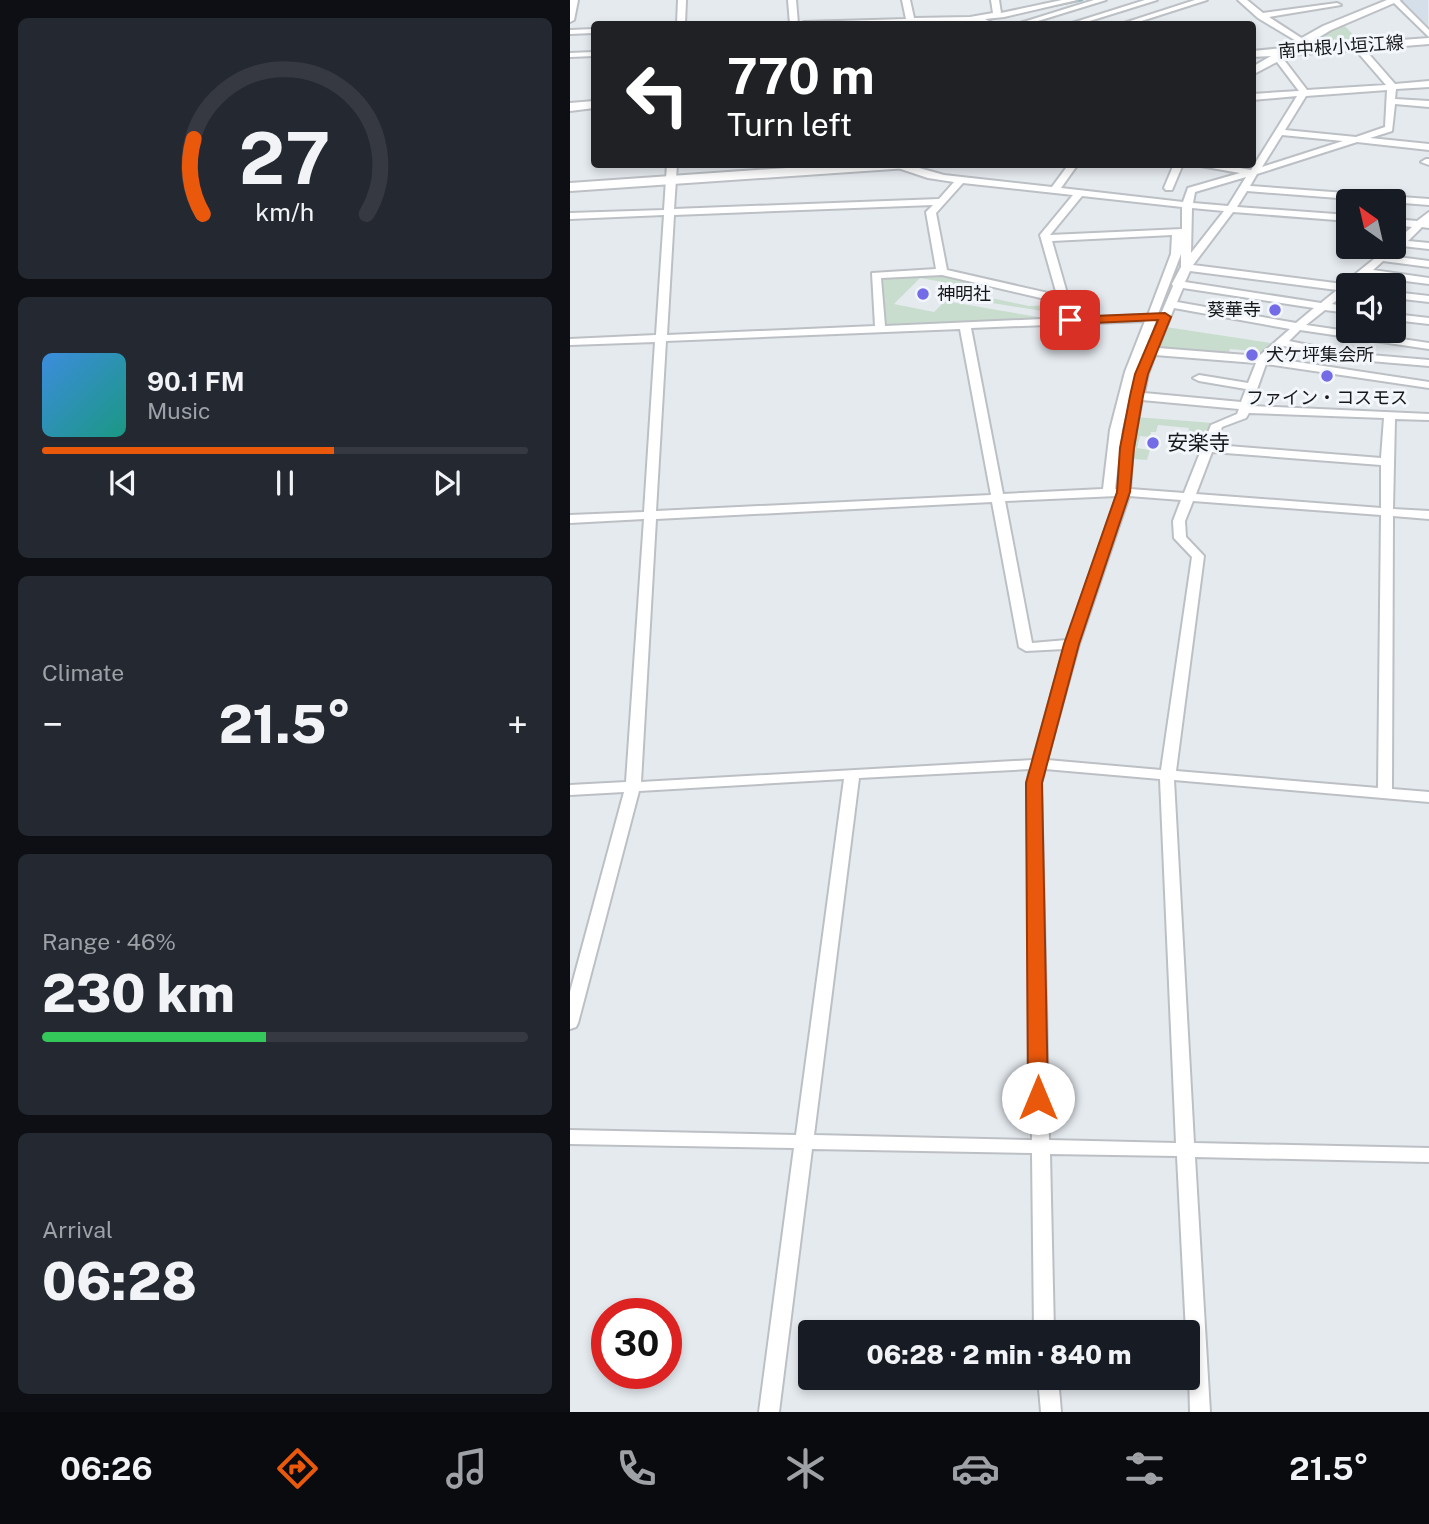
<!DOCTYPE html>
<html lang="en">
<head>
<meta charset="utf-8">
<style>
	:root { --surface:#171b24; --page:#242831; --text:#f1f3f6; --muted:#9ea1a6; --line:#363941; --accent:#ea580c }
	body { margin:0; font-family:"Public Sans","Noto Sans JP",sans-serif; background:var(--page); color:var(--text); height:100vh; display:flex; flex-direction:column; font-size:26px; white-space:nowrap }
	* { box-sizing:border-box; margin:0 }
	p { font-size:23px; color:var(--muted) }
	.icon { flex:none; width:38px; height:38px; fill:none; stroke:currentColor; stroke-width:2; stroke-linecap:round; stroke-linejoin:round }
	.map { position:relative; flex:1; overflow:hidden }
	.panel { display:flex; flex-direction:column; gap:18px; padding:18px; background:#0d0f14; width:570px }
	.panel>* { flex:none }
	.guide { position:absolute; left:21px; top:21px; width:665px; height:147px; border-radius:7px; box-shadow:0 4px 10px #0003; background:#202124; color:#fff; overflow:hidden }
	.needle { width:46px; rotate:326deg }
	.tools { position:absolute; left:766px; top:189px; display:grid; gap:14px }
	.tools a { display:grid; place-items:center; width:70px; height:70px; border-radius:7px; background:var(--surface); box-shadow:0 4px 10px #0003; font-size:35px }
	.speed { position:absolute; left:21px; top:1298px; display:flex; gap:14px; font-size:35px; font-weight:700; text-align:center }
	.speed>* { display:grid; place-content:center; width:91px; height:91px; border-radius:50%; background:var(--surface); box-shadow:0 4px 10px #0003; line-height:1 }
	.speed .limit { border:10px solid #d22; background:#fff; color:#111 }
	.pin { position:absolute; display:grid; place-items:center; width:60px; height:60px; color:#fff; margin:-30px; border-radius:14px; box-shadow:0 4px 10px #0006 }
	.me { position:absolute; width:77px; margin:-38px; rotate:0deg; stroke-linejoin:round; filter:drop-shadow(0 0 5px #0008) }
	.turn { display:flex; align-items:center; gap:24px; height:147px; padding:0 21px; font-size:32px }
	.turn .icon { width:91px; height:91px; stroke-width:2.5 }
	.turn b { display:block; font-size:49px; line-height:60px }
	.big { font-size:52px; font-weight:800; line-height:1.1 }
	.panel .card { flex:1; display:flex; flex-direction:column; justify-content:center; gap:10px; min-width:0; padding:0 24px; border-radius:10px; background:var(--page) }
	.panel .dial { align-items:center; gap:0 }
	.dial svg { height:182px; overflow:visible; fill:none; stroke:var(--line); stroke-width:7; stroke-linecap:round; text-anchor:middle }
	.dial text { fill:var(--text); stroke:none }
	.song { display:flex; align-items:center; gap:21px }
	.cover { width:84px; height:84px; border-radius:10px; background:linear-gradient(135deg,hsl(210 70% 55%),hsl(170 70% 35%)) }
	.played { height:7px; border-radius:4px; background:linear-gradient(90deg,var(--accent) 60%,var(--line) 60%) }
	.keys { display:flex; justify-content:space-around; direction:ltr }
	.heat { display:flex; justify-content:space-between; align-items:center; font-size:38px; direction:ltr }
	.charge { height:10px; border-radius:5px; background:linear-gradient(90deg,#34c759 46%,var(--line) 0) }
	.trip { position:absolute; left:228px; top:1320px; width:402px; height:70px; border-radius:7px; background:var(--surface); box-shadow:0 4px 10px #0003; font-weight:800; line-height:70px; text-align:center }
	.tabs { display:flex; height:112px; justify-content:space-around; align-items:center; background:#090b0e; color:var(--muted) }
	.tabs .icon { width:49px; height:49px }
	.tabs .current { color:var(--accent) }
	.tabs b { font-size:32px; color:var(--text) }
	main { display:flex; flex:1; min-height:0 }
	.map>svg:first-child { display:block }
	.built { fill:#d5dfea }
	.green { fill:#c9ddce }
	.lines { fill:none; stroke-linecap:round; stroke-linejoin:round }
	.stream { stroke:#91b6bc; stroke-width:2.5 }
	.street-casing { stroke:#bcc0c5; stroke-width:4 }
	.secondary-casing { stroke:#bcc0c5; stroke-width:4 }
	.street { fill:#fff; fill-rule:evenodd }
	.secondary { fill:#fff; fill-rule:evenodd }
	.route { fill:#ea580c; stroke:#983908; stroke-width:2 }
	.poi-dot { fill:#746be6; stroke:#f3f7fc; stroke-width:2.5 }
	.labels { text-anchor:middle; stroke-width:6; stroke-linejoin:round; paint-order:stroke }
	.far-street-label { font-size:18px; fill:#16181a; stroke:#f3f7fc }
	.far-poi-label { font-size:18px; fill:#16181a; stroke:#f3f7fc; text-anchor:start }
	.poi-label { font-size:21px; fill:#16181a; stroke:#f3f7fc; text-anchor:start }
</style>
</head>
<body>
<main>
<section class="panel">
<div class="card dial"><svg viewBox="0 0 100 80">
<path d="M14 69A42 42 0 1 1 86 69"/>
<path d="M14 69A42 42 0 0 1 10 36" stroke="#ea580c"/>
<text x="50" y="56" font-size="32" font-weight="700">27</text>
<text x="50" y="72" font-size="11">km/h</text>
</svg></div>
<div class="card">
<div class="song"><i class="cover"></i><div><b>90.1 FM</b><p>Music</p></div></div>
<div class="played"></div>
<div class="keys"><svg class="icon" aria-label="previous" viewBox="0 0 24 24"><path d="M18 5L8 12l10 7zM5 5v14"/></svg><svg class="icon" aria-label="pause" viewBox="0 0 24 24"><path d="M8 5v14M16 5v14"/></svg><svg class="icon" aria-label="next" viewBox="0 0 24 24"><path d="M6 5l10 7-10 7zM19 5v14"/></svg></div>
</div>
<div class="card"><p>Climate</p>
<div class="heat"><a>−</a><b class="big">21.5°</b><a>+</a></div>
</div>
<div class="card"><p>Range · 46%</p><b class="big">230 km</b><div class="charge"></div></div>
<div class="card"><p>Arrival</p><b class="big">06:28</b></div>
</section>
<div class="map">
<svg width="859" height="1412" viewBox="0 0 859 1412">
	<rect width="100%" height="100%" fill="#e5eaef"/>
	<!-- built -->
	<polygon class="built" points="830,0 858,0 858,31"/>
	<!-- green -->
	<g class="green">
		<polygon points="773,24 791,43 733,47"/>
		<polygon points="371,274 403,282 403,294 459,306 488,305 490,314 379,296 389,285 350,278 324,304 364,312 375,301 480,319 315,326 310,277"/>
		<polygon points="596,327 701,343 692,352 660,349 658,355 589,349"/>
		<polygon points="566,417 643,423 633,445 616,443 619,428 588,425 586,432 581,432 580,437 570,436 567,448 580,450 577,460 563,459"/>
	</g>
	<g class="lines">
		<!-- stream -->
		<g class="stream">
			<polyline points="387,22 409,21 512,0"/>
			<polyline points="282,24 305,24"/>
		</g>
		<!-- street casing -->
		<g class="street-casing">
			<g id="street">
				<polygon points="0,0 8,0 4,20 0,22"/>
				<polygon points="108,0 116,0 115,24 107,24"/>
				<polygon points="218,0 226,0 228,24 220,24"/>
				<polygon points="332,0 340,0 344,18 400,17 423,13 421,0 429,0 431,13 492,0 507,0 434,17 415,19 424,24 407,21 345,24 230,24 234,22 336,19"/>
				<polygon points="524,0 536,0 458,24 447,24"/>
				<polygon points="575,0 587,0 510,24 499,24"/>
				<polygon points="625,0 637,0 562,24 551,24"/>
				<polygon points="668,0 677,0 693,13 767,3 771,5 699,17 736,41 736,45 733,45 688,18"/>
				<polygon points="821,0 829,0 859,30 859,37"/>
				<polygon points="24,29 24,33 0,34 0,30"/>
				<path d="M784,44H790L825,84L859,81V87L826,89L825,99L859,101V107L825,104L822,131L800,138L859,144V150L787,142L687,174L680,186L859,199V205L677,191L667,207L779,215V221L663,212L623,265L773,284L819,247H824L825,241L842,227L824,225V219L847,221L859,212V228L852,227L838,241L859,243V249L832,246L820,256L859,261V267L813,261L803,270L859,278V284L796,276L785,285H779V291L762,304L779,307V313L755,310L736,325L859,343V349L730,330L719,341L777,353L859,360V366L777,359L714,346L701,358L859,382V388L696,364L681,406L859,414V420L825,419L823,509L859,511V519L823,516L822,789L859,792V802L604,780L624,1143L859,1148V1162L625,1157L640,1412H620L618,1332H616L607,1156L480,1154L484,1332H464L462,1153L242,1149L209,1412H189L224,1148L0,1144V1130L226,1135L274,779L69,791L8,1023L6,1027L0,1029V992L54,792L0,795V785L56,782L74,519L0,523V515L74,512L85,342L0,345V339L86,335L94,215L0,219V213L94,210L97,164H107L104,209L369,199L384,182L358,178L328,168L327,164H335L374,175L482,187L499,164H508L491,188L613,202L618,188L670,173L619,164H648L681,170L727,96L682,100V94L729,91L704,58L705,56H711L737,90L816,85L784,48ZM817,90L815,127L786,137L715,130L736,96ZM712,135L773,141L692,167ZM676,177L658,206L623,203L625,192ZM393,183L503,195L470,235L487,295L377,270L366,213ZM512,196L612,207V229L480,235ZM363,205L356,212L366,269L302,273L305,326L97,335L104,215ZM622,208L654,211L621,253ZM602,235L601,254L578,315L504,318L482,241ZM611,245V267L602,284L603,286L591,314H588L611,254ZM620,271L767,290L751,303L615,282ZM372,275L488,302L494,318L315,326L311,278ZM613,288L744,308L726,323L607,302ZM604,308L720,329L689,356L588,348ZM589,320L566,374L560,396L567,372L586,321ZM575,321L555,372L540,430L533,489L433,494L401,328ZM390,329L421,495L86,511L96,341ZM585,355L686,363L678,383L629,375L623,378L629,381L676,389L671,402L574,393L578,374ZM560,396L551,448L548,489H545L552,430ZM572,400L669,409L667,414L641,425L614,493L560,489L563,448ZM679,413L814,418L811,458L645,445L652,427L676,418ZM642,452L811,465V508L626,494ZM547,496L497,640L462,643L435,501ZM559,496L611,500L603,521L604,538L622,557L591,770L477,760L509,644ZM623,501L811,515L808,788L606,771L634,556L616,537L615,521ZM422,502L449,647L456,651L494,649L463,760L71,782L86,519ZM460,769L457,783L462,1140L244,1135L289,778ZM475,769L590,779L606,1143L479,1140L471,783Z"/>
				<polygon points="24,52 24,56 0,57 0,53"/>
				<polygon points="856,159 859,159 859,165 851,162"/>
				<polygon points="604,164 613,164 602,190 596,190 594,188"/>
				<polygon points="824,292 859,296 859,302 824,298"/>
				<polygon points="824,314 859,318 859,324 824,320"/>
				<polygon points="468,1377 488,1377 491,1412 471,1412"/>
			</g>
		</g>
		<!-- secondary casing -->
		<g class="secondary-casing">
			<g id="secondary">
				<polygon points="817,0 831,0 761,30 733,47 859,38 859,44 720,55 682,75 682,67 701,56 682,57 682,51 714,48 753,26"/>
				<polygon points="24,101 24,108 0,111 0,103"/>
				<polygon points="274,164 344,164 338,168 0,191 0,183"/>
			</g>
		</g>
		<!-- street -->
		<use href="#street" class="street"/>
		<!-- secondary -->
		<use href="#secondary" class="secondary"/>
	</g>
	<!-- route -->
	<polygon class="route" points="595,313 601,317 578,374 573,396 564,448 560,492 509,644 472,783 478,1098 475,1103 468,1105 461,1103 458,1098 456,783 494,644 547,492 550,448 560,396 565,374 588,320 500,324 494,320 500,317"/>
	<!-- markers -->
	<g class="poi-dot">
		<circle cx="353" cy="294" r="7"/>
		<circle cx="705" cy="310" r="7"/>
		<circle cx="682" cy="355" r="7"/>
		<circle cx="757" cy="376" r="7"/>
		<circle cx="583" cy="443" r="7"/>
	</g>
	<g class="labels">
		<!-- far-street labels -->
		<g class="far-street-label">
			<text transform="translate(771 47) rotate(-4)" y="6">南中根小垣江線</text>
		</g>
		<!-- far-poi labels -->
		<g class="far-poi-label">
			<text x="367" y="300">神明社</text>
			<text x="691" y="316" text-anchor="end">葵華寺</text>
			<text x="696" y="361">犬ケ坪集会所</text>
			<text x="757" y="404" text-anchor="middle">ファイン・コスモス</text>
		</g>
		<!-- poi labels -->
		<g class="poi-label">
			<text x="597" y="450">安楽寺</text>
		</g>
	</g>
</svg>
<div class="tools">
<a><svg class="needle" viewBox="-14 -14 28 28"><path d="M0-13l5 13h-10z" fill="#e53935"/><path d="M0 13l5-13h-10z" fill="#9ea1a6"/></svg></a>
<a><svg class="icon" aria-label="sound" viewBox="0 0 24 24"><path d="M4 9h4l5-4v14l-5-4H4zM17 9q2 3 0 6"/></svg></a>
</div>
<div class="speed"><div class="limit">30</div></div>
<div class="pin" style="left:500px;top:320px;background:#d93025"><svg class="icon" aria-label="arrive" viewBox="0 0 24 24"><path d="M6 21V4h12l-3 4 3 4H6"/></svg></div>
<svg class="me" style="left:468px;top:1098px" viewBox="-20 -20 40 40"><circle r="19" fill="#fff"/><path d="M0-13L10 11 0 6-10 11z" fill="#ea580c"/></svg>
<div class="trip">06:28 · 2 min · 840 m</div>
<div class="guide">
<div class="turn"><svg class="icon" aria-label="left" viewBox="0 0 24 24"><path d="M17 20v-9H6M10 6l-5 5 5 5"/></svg><div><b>770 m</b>Turn left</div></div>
</div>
</div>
</main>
<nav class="tabs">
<b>06:26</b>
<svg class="icon current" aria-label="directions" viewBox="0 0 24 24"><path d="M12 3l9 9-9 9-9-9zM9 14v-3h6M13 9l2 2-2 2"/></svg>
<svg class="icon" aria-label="music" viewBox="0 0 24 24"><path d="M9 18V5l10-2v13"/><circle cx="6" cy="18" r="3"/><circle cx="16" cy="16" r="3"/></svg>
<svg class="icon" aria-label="phone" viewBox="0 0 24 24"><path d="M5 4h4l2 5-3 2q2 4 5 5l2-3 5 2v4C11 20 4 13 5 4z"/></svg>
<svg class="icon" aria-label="climate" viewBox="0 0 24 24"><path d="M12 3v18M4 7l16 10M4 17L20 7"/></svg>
<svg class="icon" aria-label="car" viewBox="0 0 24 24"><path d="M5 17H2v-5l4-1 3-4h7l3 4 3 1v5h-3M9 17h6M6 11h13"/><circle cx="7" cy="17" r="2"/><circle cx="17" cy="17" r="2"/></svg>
<svg class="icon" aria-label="filters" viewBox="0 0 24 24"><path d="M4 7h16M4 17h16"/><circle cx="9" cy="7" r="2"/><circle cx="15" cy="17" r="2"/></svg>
<b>21.5°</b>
</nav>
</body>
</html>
